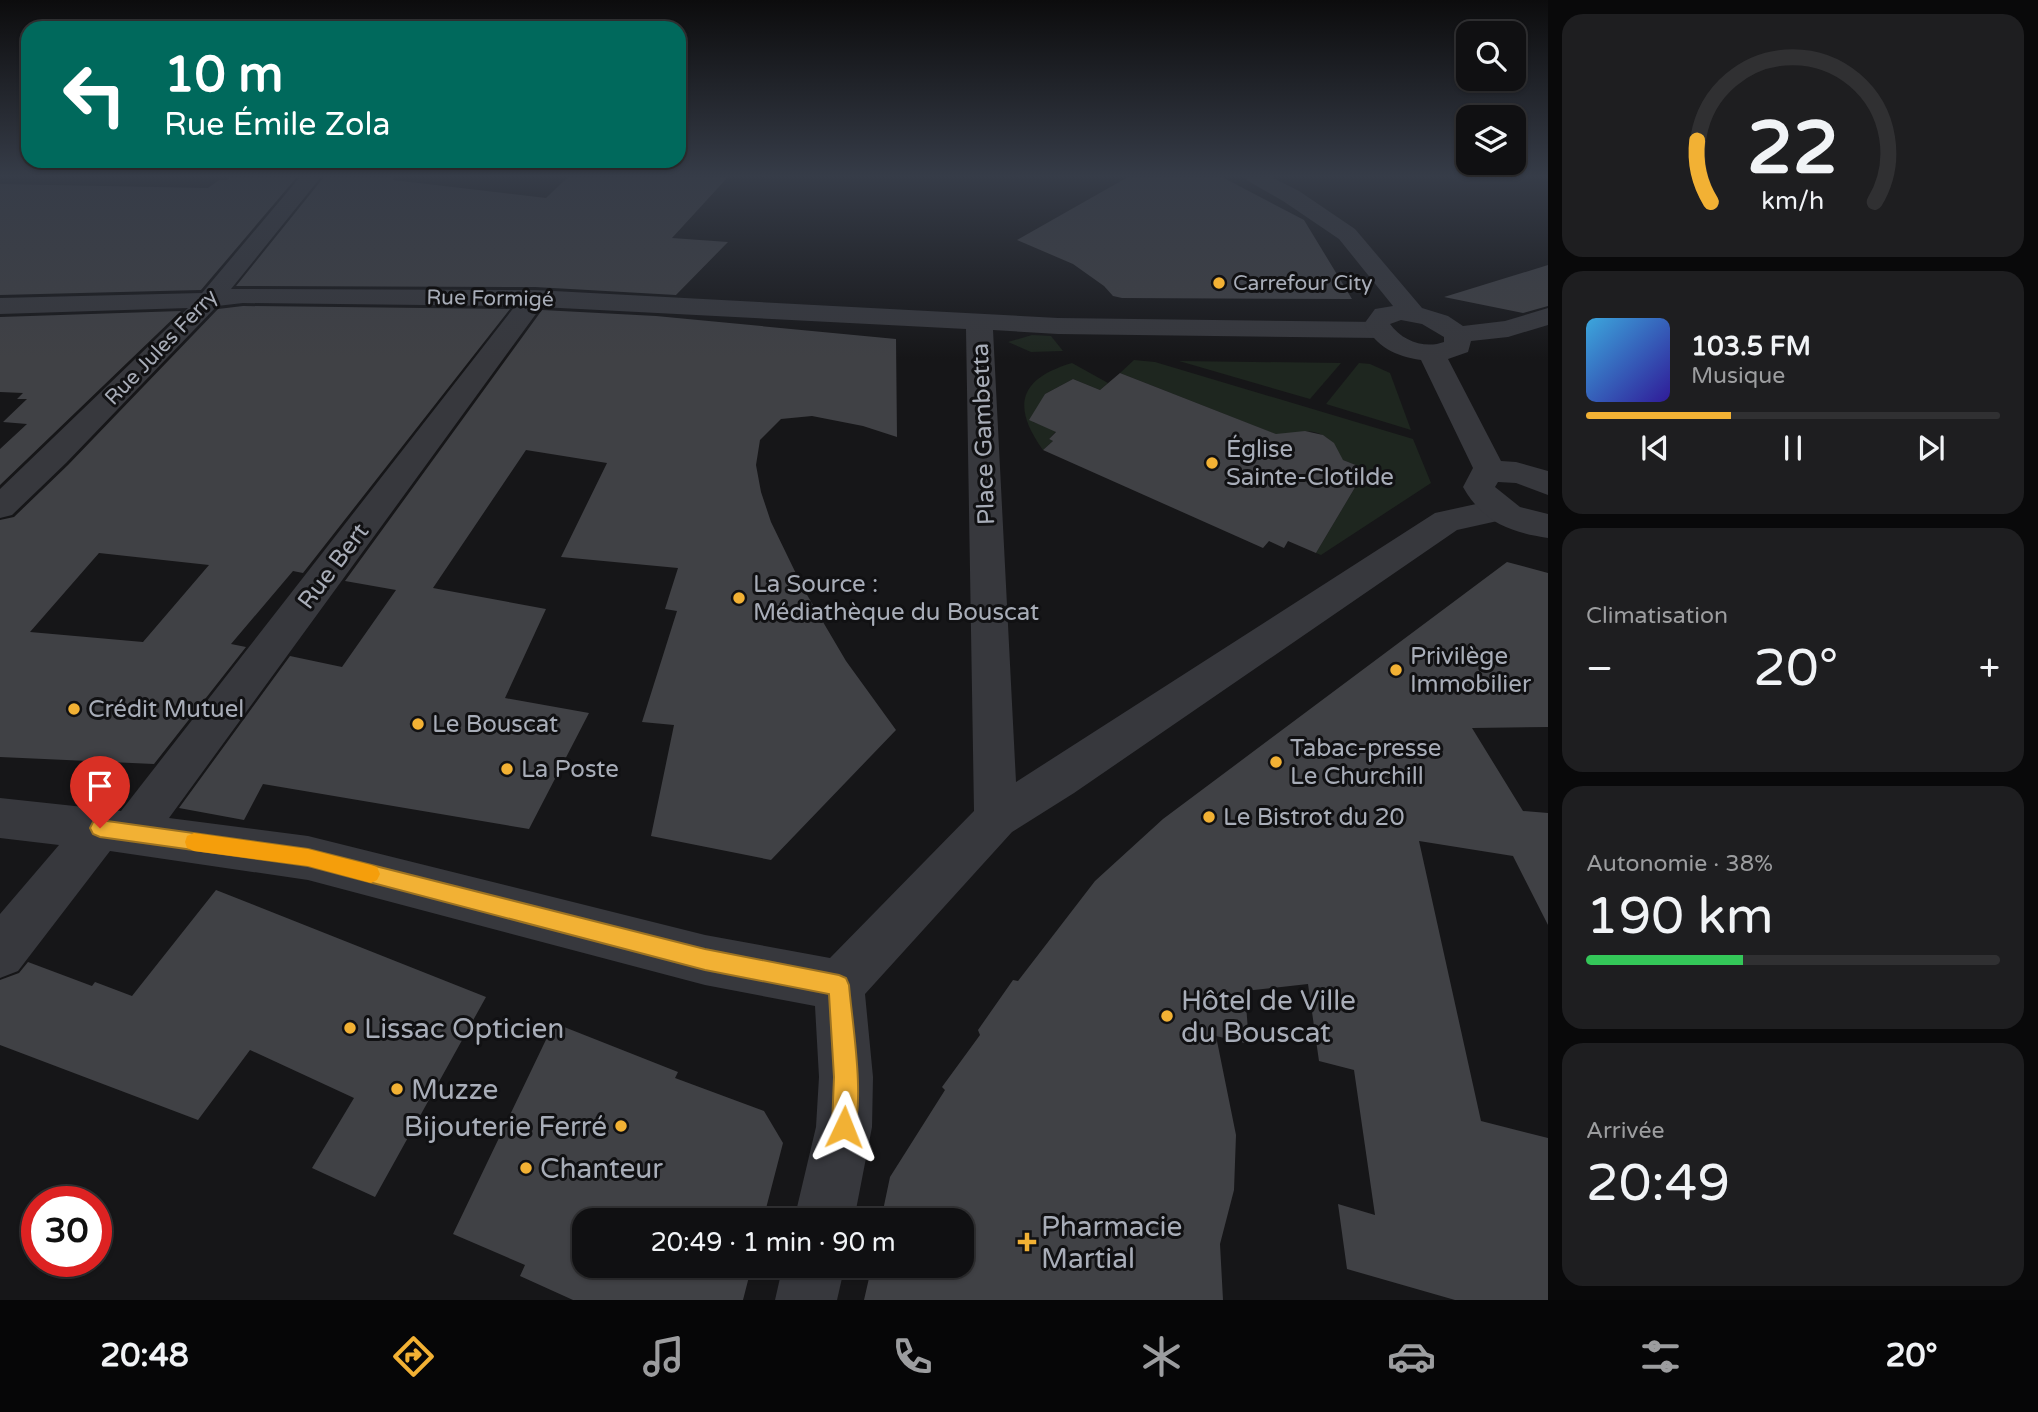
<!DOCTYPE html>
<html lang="fr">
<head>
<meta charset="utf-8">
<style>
	:root { --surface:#101012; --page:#1e1e20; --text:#f1f3f6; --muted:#9c9d9f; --line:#303032; --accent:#f2b134 }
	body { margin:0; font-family:"Varela Round",sans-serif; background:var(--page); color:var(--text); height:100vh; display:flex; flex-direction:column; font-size:26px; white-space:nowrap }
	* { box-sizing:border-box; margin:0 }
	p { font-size:23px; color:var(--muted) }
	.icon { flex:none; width:38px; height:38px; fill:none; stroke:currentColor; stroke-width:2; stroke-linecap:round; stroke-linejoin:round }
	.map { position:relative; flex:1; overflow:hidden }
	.sheet { display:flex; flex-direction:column; gap:14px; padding:14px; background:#09090a; width:490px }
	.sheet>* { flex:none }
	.guide { position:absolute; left:21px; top:21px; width:665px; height:147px; border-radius:21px; box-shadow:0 2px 5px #0004,0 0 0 2px var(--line); background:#00695c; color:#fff; overflow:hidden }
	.fabs { position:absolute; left:1456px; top:21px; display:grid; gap:14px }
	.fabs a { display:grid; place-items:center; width:70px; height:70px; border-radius:14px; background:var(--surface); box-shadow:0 2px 5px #0004,0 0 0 2px var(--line); font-size:35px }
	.speed { position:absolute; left:21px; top:1186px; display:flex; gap:14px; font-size:35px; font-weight:700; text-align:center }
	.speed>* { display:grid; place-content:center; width:91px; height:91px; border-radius:50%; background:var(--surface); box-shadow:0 2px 5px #0004,0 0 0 2px var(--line); line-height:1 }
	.speed .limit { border:10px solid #d22; background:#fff; color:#111 }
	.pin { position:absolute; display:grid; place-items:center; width:60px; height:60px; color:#fff; margin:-72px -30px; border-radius:50% 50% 50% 0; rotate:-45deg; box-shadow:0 0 7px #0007 }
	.pin .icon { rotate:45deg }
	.me { position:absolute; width:77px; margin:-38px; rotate:2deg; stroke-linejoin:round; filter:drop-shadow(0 0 5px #0008) }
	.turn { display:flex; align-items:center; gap:24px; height:147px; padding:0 28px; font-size:32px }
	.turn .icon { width:91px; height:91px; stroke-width:2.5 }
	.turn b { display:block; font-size:49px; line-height:60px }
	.big { font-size:52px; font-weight:600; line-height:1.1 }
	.sheet .widget { flex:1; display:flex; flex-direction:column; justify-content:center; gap:10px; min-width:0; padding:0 24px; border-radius:21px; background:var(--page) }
	.sheet .dial { align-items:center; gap:0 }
	.dial svg { height:182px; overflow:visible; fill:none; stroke:var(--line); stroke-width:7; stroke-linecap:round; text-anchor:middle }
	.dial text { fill:var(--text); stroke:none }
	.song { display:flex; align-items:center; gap:21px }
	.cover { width:84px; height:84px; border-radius:10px; background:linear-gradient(135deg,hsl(200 70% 55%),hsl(250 70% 35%)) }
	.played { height:7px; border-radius:4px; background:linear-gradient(90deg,var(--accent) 35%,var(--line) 35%) }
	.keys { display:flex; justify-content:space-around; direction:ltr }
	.heat { display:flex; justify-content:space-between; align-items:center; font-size:38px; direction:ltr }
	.charge { height:10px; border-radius:5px; background:linear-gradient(90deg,#34c759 38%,var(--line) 0) }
	.trip { position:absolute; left:572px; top:1208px; width:402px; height:70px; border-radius:21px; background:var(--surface); box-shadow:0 2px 5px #0004,0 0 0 2px var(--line); font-weight:600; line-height:70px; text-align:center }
	.menu { display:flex; height:112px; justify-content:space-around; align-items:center; background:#060607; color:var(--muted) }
	.menu .icon { width:49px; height:49px }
	.menu .selected { color:var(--accent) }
	.menu b { font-size:32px; color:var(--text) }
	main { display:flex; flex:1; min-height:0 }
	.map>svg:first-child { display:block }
	.green { fill:#1e261f }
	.building { fill:#404145; fill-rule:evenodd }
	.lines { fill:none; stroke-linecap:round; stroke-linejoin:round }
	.minor { fill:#37383d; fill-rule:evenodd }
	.tertiary { fill:#37383d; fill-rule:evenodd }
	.route { fill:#f2b134; stroke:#9d7322; stroke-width:2 }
	.slow { fill:#f59e0b }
	.poi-dot { fill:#f2b134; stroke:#111113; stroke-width:2.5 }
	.labels { text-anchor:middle; stroke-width:6; stroke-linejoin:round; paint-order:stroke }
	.far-poi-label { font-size:21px; fill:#a8adb8; stroke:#111113; text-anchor:start }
	.far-street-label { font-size:21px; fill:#a8adb8; stroke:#111113 }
	.street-label { font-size:24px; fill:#a8adb8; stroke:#111113 }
	.poi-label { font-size:24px; fill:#a8adb8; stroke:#111113; text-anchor:start }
	.near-poi-label { font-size:28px; fill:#a8adb8; stroke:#111113; text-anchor:start }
</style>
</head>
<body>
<main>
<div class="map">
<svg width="1548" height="1300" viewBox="0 0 1548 1300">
	<rect width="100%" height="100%" fill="#161618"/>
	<!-- green -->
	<g class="green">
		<polygon points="1032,335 1051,336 1063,351 1031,352 1008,342"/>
		<path d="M1134,360L1155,362L1413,439L1431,483L1321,555L1316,553L1366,469L1335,457C1339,442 1319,429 1304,432C1299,433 1293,436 1288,439L1120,373Z"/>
		<polygon points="1179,361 1341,363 1310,399"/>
		<path d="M1072,363L1108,383L1100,390L1073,379L1045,394L1033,422L1057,430L1049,439L1053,441L1043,450C1012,407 1018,379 1072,363Z"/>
		<polygon points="1359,363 1370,364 1390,373 1411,430 1326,404"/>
	</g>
	<!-- building -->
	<g class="building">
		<polygon points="230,177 297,177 201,290 0,295 0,184 208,188 219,180 227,180"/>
		<polygon points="324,177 395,177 393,180 546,198 568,177 728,177 672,238 728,242 676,295 535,287 236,286"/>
		<polygon points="1128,177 1222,177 1304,220 1352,299 1122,298 1113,296 1104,286 1073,264 1017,240"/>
		<polygon points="1548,265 1548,306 1523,313 1444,297"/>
		<path d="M243,306L510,309L303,573L293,571L231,644L246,647L154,764L0,757V520L14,517L68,465L218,309ZM99,553L209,565L143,642L30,632Z"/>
		<polygon points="542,310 656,316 896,339 897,437 863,426 812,416 781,419 760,440 756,465 761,492 771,522 803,588 846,661 896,730 771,860 651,836 674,725 642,722 677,611 665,609 678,568 561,557 607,463 526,450 433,588 546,609 505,698 589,713 529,829 263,784 244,820 179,808 290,656 342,667 396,590 345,581"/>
		<polygon points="181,311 0,485 0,449 27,424 3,422 27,399 17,399 23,393 0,392 0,317"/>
		<polygon points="1120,373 1276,434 1305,431 1323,435 1334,443 1343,460 1366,469 1316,553 1288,541 1284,548 1269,541 1263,548 1043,450 1053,441 1049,439 1056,432 1029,420 1045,394 1073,379 1100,390"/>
		<polygon points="1507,562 1548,573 1548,727 1472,728 1523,811 1548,813 1548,925 1513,856 1419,841 1481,1121 1548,1138 1548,1300 1455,1300 1347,1269 1338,1204 1375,1215 1354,1070 1319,1061 1308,984 1245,991 1249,1044 1216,1036 1236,1135 1234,1190 1220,1244 1223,1300 864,1300 872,1265 962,1265 962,1220 881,1220 890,1177 945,1090 942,1087 980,1035 978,1030 1013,980 1018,981 1095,881 1163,819"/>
		<polygon points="216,890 486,997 375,1197 312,1168 354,1098 250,1050 198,1120 0,1045 0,980 19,973 28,962 92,986 95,982 132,996"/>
		<polygon points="554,1023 678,1072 675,1078 764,1111 783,1143 763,1220 584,1220 584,1265 752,1265 743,1300 573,1300 520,1276 525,1265 453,1234"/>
	</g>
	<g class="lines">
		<!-- minor -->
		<g class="minor">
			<path d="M300,177H321L231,289L535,290L1058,318L1379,322L1388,324L1392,330L1388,336L1379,338L1058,334L993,330L1016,782L1435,513L1499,499L1511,502L1516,510L1511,518L1457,530L1074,793L1012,832L865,994L873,1077L872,1127L854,1220H794L816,1127L819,1077L815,1006L705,985L308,880L110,851L18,971L0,978V914L59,845L0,838V798L121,811L515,306L243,303L217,306L66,463L12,515L0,518V489L188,308L0,314V298L202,293ZM541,307L966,329L974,811L830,958L705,935L308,836L169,818Z"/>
			<polygon points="783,1265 845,1265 837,1300 775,1300"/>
		</g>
		<!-- tertiary -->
		<path class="tertiary" d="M1245,177H1271L1299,191L1355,229L1422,308L1448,316L1463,326L1505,321L1548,308V325L1508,337L1471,341L1468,352L1448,359L1501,461L1516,462L1548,471V495L1516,483L1498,482L1495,487L1520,507L1548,514V538C1509,532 1483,522 1463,487L1473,468L1421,360C1395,356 1377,347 1364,324L1375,309L1393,306L1339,239L1283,201L1248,181ZM1401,320L1422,324L1444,337V342C1425,349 1402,341 1390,324Z"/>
	</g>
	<!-- sky -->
	<linearGradient id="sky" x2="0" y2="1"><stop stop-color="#0c0c0d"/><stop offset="0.49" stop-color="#363c48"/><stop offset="1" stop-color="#363c48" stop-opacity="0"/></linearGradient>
	<rect width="1548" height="359" fill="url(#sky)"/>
	<!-- route -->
	<path class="route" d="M100,820L308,849L705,949L839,975L846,978L849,985C852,1022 866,1103 852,1135L844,1138L836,1135L832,1127L834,1077L829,994L705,970L308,866L100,837L93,834L90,828L93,822Z"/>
	<!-- slow -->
	<polygon class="slow" points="194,833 308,849 371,865 377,867 380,874 377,880 371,883 308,866 194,851 187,848 185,842 187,836"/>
	<!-- markers -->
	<g class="poi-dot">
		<circle cx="1219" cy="283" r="7"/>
		<circle cx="1212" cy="463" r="7"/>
		<circle cx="739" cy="598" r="7"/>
		<circle cx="1396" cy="670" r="7"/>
		<circle cx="74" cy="709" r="7"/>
		<circle cx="418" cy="724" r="7"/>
		<circle cx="1276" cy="762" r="7"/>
		<circle cx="507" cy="769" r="7"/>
		<circle cx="1209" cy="817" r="7"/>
		<circle cx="1167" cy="1016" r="7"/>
		<circle cx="350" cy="1028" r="7"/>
		<circle cx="397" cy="1089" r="7"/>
		<circle cx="621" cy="1126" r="7"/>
		<circle cx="526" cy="1168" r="7"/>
		<path d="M1023.5 1231.5h7v7h7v7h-7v7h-7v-7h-7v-7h7z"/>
	</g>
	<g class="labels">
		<!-- far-poi labels -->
		<g class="far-poi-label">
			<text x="1233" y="290">Carrefour City</text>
		</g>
		<!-- far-street labels -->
		<g class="far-street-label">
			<text transform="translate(490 298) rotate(1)" y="7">Rue Formigé</text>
			<text transform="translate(161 347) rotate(-46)" y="7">Rue Jules Ferry</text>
		</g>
		<!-- street labels -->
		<g class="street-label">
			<text transform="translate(983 434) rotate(-92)" y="8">Place Gambetta</text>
			<text transform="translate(333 566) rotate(-53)" y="8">Rue Bert</text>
		</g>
		<!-- poi labels -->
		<g class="poi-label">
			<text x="1226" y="457">Église<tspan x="1226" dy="28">Sainte-Clotilde</tspan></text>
			<text x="753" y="592">La Source :<tspan x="753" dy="28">Médiathèque du Bouscat</tspan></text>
			<text x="1410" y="664">Privilège<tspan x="1410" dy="28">Immobilier</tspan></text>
			<text x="88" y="717">Crédit Mutuel</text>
			<text x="432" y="732">Le Bouscat</text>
			<text x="1290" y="756">Tabac-presse<tspan x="1290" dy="28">Le Churchill</tspan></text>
			<text x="521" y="777">La Poste</text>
			<text x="1223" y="825">Le Bistrot du 20</text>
		</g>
		<!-- near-poi labels -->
		<g class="near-poi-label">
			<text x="1181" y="1010">Hôtel de Ville<tspan x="1181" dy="32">du Bouscat</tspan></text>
			<text x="364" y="1038">Lissac Opticien</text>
			<text x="411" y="1099">Muzze</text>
			<text x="607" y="1136" text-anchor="end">Bijouterie Ferré</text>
			<text x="540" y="1178">Chanteur</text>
			<text x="1041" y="1236">Pharmacie<tspan x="1041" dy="32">Martial</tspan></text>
		</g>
	</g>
</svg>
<div class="fabs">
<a><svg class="icon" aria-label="search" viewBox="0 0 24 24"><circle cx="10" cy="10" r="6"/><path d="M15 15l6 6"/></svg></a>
<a><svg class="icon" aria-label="layers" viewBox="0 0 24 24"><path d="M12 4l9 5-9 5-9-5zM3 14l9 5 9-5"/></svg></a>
</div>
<div class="speed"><div class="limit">30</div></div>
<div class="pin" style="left:100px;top:828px;background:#d93025"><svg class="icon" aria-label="arrive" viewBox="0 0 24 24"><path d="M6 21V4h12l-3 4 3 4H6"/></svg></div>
<svg class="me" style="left:844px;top:1127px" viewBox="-20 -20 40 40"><path d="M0-17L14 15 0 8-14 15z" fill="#f2b134" stroke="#fff" stroke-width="4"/></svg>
<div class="trip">20:49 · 1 min · 90 m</div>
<div class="guide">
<div class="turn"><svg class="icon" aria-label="left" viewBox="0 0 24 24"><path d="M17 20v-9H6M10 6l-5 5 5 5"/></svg><div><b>10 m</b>Rue Émile Zola</div></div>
</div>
</div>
<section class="sheet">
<div class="widget dial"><svg viewBox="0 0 100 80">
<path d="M14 69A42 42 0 1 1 86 69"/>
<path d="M14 69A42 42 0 0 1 8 42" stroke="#f2b134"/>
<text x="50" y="56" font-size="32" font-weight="700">22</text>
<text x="50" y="72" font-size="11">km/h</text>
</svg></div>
<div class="widget">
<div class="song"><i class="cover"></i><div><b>103.5 FM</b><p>Musique</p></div></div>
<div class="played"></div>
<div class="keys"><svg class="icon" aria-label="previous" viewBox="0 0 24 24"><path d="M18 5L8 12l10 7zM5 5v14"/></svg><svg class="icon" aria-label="pause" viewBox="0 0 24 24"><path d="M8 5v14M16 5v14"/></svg><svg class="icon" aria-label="next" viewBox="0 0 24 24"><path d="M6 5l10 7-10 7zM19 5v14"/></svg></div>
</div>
<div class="widget"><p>Climatisation</p>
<div class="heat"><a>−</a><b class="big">20°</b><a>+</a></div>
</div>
<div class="widget"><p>Autonomie · 38%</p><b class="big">190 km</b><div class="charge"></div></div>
<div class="widget"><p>Arrivée</p><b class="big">20:49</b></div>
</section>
</main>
<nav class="menu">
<b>20:48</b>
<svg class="icon selected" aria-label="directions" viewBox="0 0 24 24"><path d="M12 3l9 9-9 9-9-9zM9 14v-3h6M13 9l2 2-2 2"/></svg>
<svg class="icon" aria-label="music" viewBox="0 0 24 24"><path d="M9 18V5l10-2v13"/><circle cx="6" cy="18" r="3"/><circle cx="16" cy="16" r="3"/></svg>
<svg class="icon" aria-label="phone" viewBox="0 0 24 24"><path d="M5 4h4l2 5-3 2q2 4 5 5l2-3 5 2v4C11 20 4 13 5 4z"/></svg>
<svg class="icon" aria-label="climate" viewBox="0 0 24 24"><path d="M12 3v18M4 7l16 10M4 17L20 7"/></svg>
<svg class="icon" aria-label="car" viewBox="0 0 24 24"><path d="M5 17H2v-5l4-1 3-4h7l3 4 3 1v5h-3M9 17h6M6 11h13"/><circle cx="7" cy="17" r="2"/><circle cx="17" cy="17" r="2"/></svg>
<svg class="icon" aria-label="filters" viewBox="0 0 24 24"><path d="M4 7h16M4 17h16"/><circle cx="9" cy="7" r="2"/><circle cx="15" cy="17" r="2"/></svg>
<b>20°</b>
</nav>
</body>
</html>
